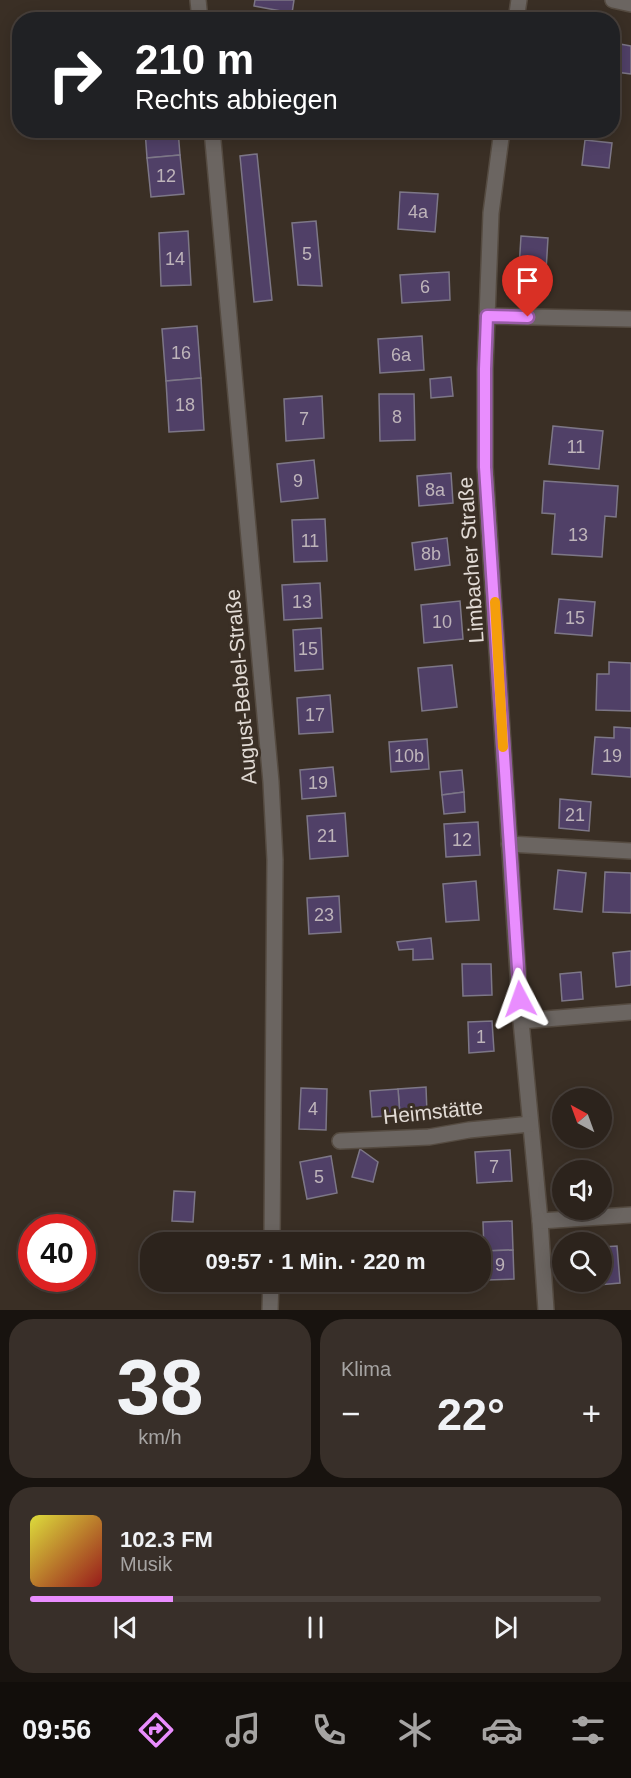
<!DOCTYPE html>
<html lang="de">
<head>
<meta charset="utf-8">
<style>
	:root { --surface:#2c231c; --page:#382f29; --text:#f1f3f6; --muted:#a6a4a3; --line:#48403b; --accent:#e98dfe }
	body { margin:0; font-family:Arial,sans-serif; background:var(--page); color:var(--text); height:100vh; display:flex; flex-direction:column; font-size:22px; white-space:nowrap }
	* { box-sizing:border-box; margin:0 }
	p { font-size:20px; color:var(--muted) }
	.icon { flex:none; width:33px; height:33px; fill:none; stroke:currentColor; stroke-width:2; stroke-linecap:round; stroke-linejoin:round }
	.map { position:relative; height:1310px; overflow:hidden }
	.details { display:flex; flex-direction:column; gap:9px; padding:9px; background:#18130f; flex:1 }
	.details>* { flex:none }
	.guide { position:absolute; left:12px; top:12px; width:608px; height:126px; border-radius:24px; box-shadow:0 3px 15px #0003,0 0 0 2px var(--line); background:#202124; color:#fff; overflow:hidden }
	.needle { width:39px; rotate:319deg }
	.fabs { position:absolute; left:552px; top:1088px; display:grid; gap:12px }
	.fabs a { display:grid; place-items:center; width:60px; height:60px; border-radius:50%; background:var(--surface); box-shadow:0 3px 15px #0003,0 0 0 2px var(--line); font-size:30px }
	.speed { position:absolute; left:18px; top:1214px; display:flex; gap:12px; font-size:30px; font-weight:700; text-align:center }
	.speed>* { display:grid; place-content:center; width:78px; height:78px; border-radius:50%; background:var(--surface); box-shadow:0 3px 15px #0003,0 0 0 2px var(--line); line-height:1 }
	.speed .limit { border:9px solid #d22; background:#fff; color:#111 }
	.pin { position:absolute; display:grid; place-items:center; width:51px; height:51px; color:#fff; margin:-62px -26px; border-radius:50% 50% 50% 0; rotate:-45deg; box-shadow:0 0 6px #0007 }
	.pin .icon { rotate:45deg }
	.me { position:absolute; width:66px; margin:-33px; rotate:356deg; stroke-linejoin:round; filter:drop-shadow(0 0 4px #0008) }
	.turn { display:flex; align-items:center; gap:21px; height:126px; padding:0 24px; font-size:27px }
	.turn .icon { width:78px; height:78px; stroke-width:2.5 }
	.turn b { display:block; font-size:42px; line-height:51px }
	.big { font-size:45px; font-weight:700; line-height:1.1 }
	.details .card { flex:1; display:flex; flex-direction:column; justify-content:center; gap:9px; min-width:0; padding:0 21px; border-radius:24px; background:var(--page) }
	.details .dial { align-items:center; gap:0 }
	.dial b { font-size:78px; line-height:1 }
	.song { display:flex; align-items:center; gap:18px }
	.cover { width:72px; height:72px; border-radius:9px; background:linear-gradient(135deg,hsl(60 70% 55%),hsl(0 70% 35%)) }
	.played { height:6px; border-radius:3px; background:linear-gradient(90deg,var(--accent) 25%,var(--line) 25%) }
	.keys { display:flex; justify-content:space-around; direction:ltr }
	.heat { display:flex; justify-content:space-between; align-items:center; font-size:33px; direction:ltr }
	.details .tiles { flex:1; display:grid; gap:9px; grid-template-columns:1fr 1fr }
	.card:last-child { grid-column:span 2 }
	.trip { position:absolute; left:140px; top:1232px; width:351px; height:60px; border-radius:24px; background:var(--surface); box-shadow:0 3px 15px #0003,0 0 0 2px var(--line); font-weight:700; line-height:60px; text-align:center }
	.tab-bar { display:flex; height:96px; justify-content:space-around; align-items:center; background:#120e0b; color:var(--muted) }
	.tab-bar .icon { width:42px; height:42px }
	.tab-bar .selected { color:var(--accent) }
	.tab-bar b { font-size:27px; color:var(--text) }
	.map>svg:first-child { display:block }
	.building { fill:#504067; stroke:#7d7787; stroke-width:1.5 }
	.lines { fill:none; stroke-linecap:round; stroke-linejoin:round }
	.minor-casing { stroke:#554b41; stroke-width:18 }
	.minor { stroke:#6b6561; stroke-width:15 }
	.route-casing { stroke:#975ca5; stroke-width:15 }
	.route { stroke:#e98dfe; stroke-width:10 }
	.slow { stroke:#f59e0b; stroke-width:10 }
	.labels { text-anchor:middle; stroke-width:6; stroke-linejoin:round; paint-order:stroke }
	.number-label { font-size:18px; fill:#beb4ba }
	.street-label { font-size:21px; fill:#e2dbd5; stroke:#3a2f25 }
</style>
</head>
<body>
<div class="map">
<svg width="631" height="1310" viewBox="0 0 631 1310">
	<rect width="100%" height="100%" fill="#3a2f25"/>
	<!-- building -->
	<g class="building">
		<polygon points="255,0 294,0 292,13 254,6"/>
		<polygon points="620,44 631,46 631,74 616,72"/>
		<polygon points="145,130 178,130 180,155 147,158"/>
		<polygon points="585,140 612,143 609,168 582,165"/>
		<polygon points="257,154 272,300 254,302 240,156"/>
		<polygon points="180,155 184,194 151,197 147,158"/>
		<polygon points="400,192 438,194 435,232 398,229"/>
		<polygon points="316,221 322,286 298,285 292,223"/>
		<polygon points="188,231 191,285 161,286 159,233"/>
		<polygon points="521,236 548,238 546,271 519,269"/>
		<polygon points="449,272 450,300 402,303 400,275"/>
		<polygon points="197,326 201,378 166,381 162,329"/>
		<polygon points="422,336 424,370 380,373 378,339"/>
		<polygon points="451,377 453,396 431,398 430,379"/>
		<polygon points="201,378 204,430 169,432 166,381"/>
		<polygon points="379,394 414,394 415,440 380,441"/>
		<polygon points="322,396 324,438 286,441 284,399"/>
		<polygon points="553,426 603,431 599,469 549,464"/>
		<polygon points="314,460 318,498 281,502 277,464"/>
		<polygon points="451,473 453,503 419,506 417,476"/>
		<polygon points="544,481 618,486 616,517 605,516 602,557 552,554 555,514 542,513"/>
		<polygon points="325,519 327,561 294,562 292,520"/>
		<polygon points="447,538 450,565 415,570 412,543"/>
		<polygon points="320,583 322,618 284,620 282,585"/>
		<polygon points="559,599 595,602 592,636 555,633"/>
		<polygon points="460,601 463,639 424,643 421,605"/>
		<polygon points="321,628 323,669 295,671 293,630"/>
		<polygon points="609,662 631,663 631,711 596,710 597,674 609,674"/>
		<polygon points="452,665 457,707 422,711 418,668"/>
		<polygon points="330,695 333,732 299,734 297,698"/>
		<polygon points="614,727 631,728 631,777 592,774 595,737 614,738"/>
		<polygon points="427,739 429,769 391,772 389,742"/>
		<polygon points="333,767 336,796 302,799 300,770"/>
		<polygon points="462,770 464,792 442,795 440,772"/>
		<polygon points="464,792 465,812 444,814 442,795"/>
		<polygon points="560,799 591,802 589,831 559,828"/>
		<polygon points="345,813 348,856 310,859 307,816"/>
		<polygon points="478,822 480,855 446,857 444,824"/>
		<polygon points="558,870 586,873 582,912 554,909"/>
		<polygon points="605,872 631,873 631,913 603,912"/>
		<polygon points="476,881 479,920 446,922 443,884"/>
		<polygon points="339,896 341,932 309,934 307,898"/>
		<polygon points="431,938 433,959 413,960 413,949 399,950 397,942"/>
		<polygon points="631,951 631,985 616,987 613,953"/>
		<polygon points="462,964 491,964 492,995 463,996"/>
		<polygon points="581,972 583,999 562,1001 560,974"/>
		<polygon points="492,1021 494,1051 469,1053 468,1022"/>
		<polygon points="426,1087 427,1113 400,1115 398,1089"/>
		<polygon points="301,1088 327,1089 326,1130 299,1129"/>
		<polygon points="398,1089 400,1115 372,1117 370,1091"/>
		<polygon points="360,1149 378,1162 373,1182 352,1177"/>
		<polygon points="510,1150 512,1181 477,1183 475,1152"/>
		<polygon points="331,1156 337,1193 307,1199 300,1162"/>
		<polygon points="174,1191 195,1192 193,1222 172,1221"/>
		<polygon points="512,1221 513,1250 484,1251 483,1222"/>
		<polygon points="617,1246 620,1283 586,1286 585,1281 602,1281 602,1247"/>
		<polygon points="513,1250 514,1279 486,1280 484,1251"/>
	</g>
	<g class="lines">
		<!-- minor casing -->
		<g class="minor-casing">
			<g id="minor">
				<polyline points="198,0 200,20"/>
				<polyline points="613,0 631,4"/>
				<polyline points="516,20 519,0"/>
				<polyline points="212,130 271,782 275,860 272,1242"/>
				<polyline points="502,130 491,213 485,369 485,467 521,1021 540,1221 546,1310"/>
				<polyline points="487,316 631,319"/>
				<polyline points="509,844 631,851"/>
				<polyline points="521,1021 631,1012"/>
				<polyline points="340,1141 429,1137 469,1130 530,1124"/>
				<polyline points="540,1221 631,1215"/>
				<polyline points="270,1310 271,1281"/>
			</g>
		</g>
		<!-- minor -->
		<use href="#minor" class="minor"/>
	</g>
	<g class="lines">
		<!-- route casing -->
		<g class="route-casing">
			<polyline id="route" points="520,999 485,467 485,369 487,316 528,317"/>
		</g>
		<!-- route -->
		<use href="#route" class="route"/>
		<!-- slow -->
		<polyline class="slow" points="495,602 503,747"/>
	</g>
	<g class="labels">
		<!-- number labels -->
		<g class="number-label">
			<text x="166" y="182">12</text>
			<text x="418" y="218">4a</text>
			<text x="307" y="260">5</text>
			<text x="175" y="265">14</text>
			<text x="425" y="293">6</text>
			<text x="181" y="359">16</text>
			<text x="401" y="361">6a</text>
			<text x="185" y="411">18</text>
			<text x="397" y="423">8</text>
			<text x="304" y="425">7</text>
			<text x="576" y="453">11</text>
			<text x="298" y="487">9</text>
			<text x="435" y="496">8a</text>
			<text x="578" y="541">13</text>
			<text x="310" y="547">11</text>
			<text x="431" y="560">8b</text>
			<text x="302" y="608">13</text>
			<text x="575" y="624">15</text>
			<text x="442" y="628">10</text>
			<text x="308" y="655">15</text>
			<text x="315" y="721">17</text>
			<text x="409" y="762">10b</text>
			<text x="612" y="762">19</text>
			<text x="318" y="789">19</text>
			<text x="575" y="821">21</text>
			<text x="327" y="842">21</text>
			<text x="462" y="846">12</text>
			<text x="324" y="921">23</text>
			<text x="481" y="1043">1</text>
			<text x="313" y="1115">4</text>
			<text x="494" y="1173">7</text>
			<text x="319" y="1183">5</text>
			<text x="500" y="1271">9</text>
		</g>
		<!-- street labels -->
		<g class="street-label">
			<text transform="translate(471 560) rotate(-94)" y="7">Limbacher Straße</text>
			<text transform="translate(241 687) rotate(-95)" y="7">August-Bebel-Straße</text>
			<text transform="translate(433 1112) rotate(-6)" y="7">Heimstätte</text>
		</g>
	</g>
</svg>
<div class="fabs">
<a><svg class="needle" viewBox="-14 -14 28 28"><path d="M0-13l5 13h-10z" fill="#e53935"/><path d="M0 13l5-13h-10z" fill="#a6a4a3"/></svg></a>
<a><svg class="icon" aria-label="sound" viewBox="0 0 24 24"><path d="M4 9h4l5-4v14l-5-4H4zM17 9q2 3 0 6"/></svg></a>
<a><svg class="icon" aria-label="search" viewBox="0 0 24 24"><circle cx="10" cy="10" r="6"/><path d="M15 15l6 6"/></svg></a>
</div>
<div class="speed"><div class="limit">40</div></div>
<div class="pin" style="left:528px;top:317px;background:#d93025"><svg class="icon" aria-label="arrive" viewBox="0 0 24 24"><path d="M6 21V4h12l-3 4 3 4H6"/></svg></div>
<svg class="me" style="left:520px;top:999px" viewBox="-20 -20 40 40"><path d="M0-17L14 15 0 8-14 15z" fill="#e98dfe" stroke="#fff" stroke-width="4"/></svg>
<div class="trip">09:57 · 1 Min. · 220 m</div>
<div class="guide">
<div class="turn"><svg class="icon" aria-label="right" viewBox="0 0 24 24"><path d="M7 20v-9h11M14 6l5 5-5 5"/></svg><div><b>210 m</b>Rechts abbiegen</div></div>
</div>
</div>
<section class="details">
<div class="tiles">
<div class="card dial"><b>38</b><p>km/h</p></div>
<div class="card"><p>Klima</p>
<div class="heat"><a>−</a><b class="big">22°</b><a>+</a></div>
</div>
<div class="card">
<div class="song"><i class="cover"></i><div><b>102.3 FM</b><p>Musik</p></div></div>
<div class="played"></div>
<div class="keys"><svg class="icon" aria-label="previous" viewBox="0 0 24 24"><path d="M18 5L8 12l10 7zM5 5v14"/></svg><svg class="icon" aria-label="pause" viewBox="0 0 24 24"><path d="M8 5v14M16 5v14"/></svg><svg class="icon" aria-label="next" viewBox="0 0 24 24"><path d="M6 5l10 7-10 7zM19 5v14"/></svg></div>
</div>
</div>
</section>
<nav class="tab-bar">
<b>09:56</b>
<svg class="icon selected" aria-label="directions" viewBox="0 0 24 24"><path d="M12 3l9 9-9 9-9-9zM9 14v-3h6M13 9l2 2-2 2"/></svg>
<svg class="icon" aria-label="music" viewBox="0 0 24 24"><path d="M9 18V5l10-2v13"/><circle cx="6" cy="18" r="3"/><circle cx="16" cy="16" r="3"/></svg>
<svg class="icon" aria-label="phone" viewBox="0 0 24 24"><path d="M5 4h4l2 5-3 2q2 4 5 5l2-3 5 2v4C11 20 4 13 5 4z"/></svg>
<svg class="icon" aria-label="climate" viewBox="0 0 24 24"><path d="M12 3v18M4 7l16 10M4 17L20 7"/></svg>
<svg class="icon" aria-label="car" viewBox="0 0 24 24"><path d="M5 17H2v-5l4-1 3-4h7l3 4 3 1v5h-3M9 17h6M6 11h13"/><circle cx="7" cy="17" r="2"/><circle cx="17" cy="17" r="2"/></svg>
<svg class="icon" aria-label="filters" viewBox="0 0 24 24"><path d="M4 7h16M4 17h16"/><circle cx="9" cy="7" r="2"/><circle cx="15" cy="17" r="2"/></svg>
</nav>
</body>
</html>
